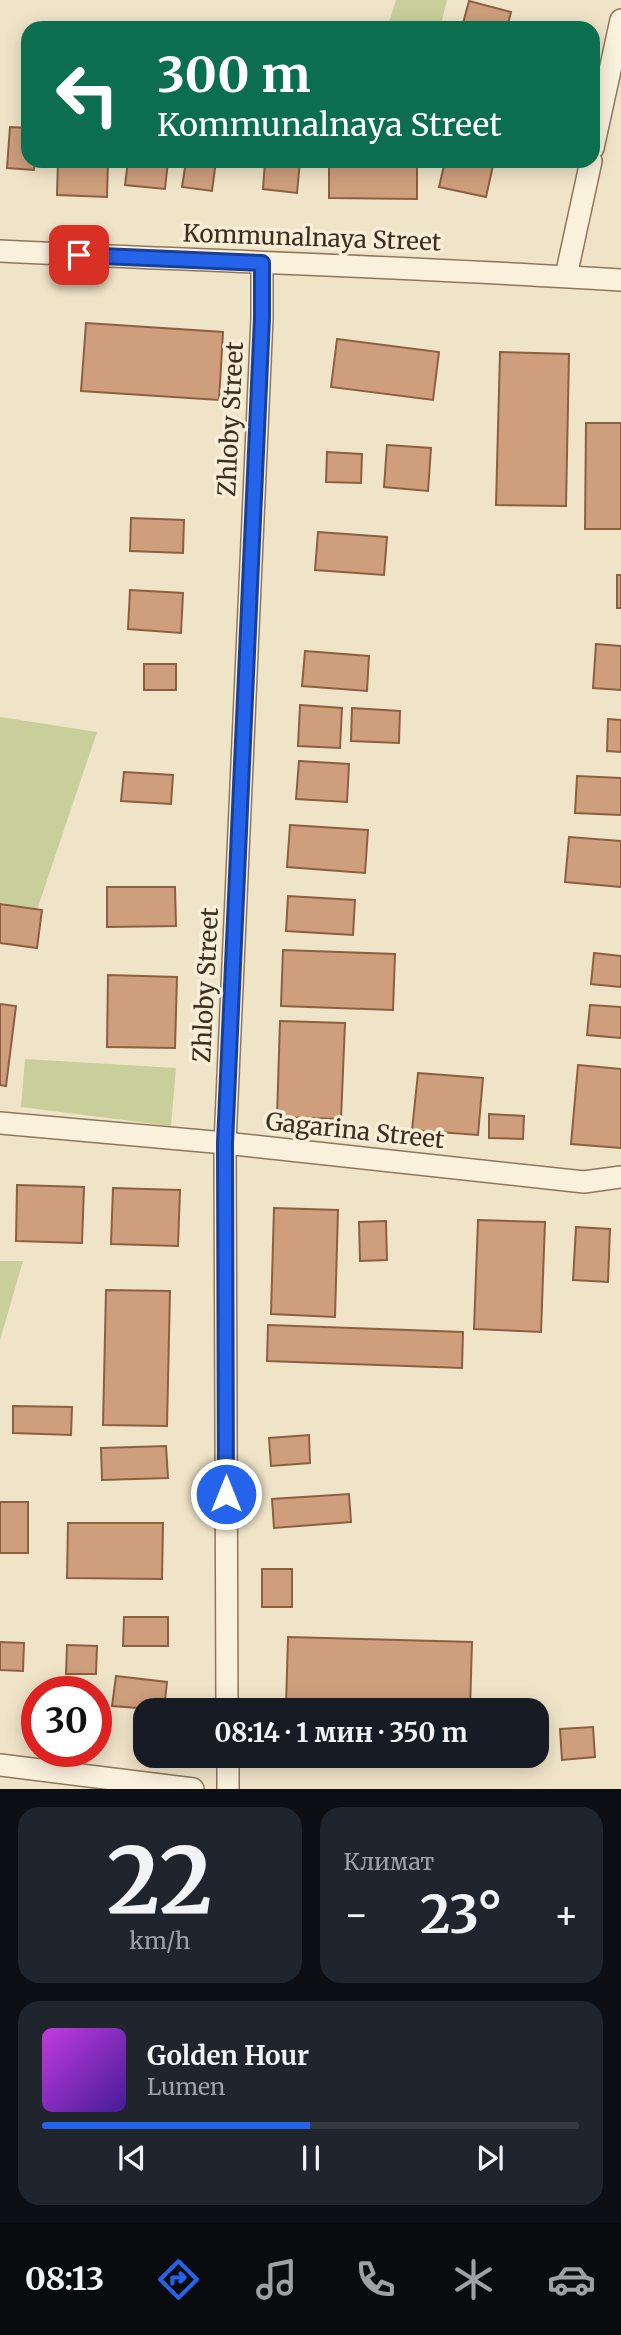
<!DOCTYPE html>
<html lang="ru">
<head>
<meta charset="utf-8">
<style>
	:root { --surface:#171b24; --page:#20242c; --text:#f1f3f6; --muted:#9ea1a6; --line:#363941; --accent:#2563eb }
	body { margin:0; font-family:Merriweather,serif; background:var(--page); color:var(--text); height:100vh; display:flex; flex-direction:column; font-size:26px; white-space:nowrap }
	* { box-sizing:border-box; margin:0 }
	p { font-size:23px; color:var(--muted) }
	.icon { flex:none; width:38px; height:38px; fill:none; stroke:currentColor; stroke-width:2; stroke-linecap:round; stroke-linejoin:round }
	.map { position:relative; height:1789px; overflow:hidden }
	.sheet { display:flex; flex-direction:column; gap:18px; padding:18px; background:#0d0f14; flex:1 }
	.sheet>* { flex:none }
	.guide { position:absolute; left:21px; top:21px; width:579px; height:147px; border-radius:21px; box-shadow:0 4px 18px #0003; background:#0b6e4f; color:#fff; overflow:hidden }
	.speed { position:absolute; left:21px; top:1676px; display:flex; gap:14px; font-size:35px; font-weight:700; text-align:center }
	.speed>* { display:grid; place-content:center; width:91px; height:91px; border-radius:50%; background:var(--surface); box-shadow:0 4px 18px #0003; line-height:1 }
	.speed .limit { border:10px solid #d22; background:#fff; color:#111 }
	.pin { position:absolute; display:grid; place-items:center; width:60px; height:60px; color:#fff; margin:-30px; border-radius:14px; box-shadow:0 4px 10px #0006 }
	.me { position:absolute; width:77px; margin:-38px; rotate:0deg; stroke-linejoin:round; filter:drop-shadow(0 0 5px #0008) }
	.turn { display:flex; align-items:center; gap:24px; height:147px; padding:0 21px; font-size:32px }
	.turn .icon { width:91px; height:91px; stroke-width:2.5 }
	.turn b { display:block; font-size:49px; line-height:60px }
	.big { font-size:52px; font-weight:700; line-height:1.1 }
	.sheet .tile { flex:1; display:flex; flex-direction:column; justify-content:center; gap:10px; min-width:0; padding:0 24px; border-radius:21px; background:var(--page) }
	.sheet .dial { align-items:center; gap:0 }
	.dial b { font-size:91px; line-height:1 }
	.song { display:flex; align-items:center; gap:21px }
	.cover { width:84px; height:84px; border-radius:10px; background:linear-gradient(135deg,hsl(290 70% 55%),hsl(260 70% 35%)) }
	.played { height:7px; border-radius:4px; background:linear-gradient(90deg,var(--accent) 50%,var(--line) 50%) }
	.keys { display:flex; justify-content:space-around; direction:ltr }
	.heat { display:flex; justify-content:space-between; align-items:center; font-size:38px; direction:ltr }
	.sheet .tiles { flex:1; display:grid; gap:18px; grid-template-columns:1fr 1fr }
	.tile:last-child { grid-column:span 2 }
	.trip { position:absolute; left:133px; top:1698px; width:416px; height:70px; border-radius:21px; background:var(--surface); box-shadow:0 4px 18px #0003; font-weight:700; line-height:70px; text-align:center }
	.menu { display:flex; height:112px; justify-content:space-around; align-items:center; background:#090b0e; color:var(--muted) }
	.menu .icon { width:49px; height:49px }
	.menu .current { color:var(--accent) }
	.menu b { font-size:32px; color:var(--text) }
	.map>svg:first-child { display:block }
	.green { fill:#c9cf9b }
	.building { fill:#cf9f7d; stroke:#8d5f41; stroke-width:2 }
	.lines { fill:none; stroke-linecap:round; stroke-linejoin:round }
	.minor-casing { stroke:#8d765c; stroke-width:24 }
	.minor { stroke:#faf1dc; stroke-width:21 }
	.route-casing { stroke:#184099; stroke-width:18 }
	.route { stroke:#2563eb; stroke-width:12 }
	.labels { text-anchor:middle; stroke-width:7; stroke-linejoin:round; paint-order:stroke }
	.street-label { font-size:24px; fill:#3d2e20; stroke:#f7eed8 }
</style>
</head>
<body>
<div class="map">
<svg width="621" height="1789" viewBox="0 0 621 1789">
	<rect width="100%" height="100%" fill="#f0e4c8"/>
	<!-- green -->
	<g class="green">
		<polygon points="396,0 447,0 440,28 387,28"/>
		<polygon points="0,717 97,732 37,910 0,903"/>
		<polygon points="25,1059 176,1068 171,1126 21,1107"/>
		<polygon points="0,1261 23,1261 0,1340"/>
	</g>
	<!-- building -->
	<g class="building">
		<polygon points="469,1 511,12 507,28 462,27"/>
		<polygon points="10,127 28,128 28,161 35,161 34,170 7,168"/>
		<polygon points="58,161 108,161 107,197 57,195"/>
		<polygon points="128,161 168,161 165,189 125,185"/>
		<polygon points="186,161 216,161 212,191 182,187"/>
		<polygon points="265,161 300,161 297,193 263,189"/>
		<polygon points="329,161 417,161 417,199 329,198"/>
		<polygon points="445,161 494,161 486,197 439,187"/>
		<polygon points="86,323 223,332 219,400 81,391"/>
		<polygon points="337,339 439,352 433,400 331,387"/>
		<polygon points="500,352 569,354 566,506 496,505"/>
		<polygon points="586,423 621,423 621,529 585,529"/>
		<polygon points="387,445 431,448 428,491 384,487"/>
		<polygon points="327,452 362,454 361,483 326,482"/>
		<polygon points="131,518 184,520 183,553 130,551"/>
		<polygon points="318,532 387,537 384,575 315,570"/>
		<rect x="617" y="575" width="4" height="33"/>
		<polygon points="130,590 183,593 181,633 128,629"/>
		<polygon points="596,644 621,646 621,690 593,688"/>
		<polygon points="305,651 369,656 367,691 302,686"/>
		<rect x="144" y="664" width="32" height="26"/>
		<polygon points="300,705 342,708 340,748 298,746"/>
		<polygon points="352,708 400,711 399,743 351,741"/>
		<polygon points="608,719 621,720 621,752 607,751"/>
		<polygon points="299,761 349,764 347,802 296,799"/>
		<polygon points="124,772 173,775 171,804 121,801"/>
		<polygon points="577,776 621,778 621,815 575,813"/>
		<polygon points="290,825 368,830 365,873 287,867"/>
		<polygon points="569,837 621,841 621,887 565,882"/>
		<polygon points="107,887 175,887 176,926 107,927"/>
		<polygon points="288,896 355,900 353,935 286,931"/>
		<polygon points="0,904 42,910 37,948 0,943"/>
		<polygon points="283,950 395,954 393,1010 281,1006"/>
		<polygon points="594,953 621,956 621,987 591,984"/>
		<polygon points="108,975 177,977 175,1048 107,1047"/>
		<polygon points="0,1004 16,1006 6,1086 0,1085"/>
		<polygon points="590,1005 621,1007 621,1038 587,1035"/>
		<polygon points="280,1021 345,1023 341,1119 277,1117"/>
		<polygon points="578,1065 621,1069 621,1148 571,1144"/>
		<polygon points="418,1073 483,1078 478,1135 412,1130"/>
		<polygon points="489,1114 524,1116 523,1139 489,1138"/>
		<polygon points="17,1185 84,1187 82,1243 16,1241"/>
		<polygon points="113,1188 180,1190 178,1246 111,1244"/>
		<polygon points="274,1208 338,1210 335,1317 271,1314"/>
		<polygon points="478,1220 545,1222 541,1332 474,1329"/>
		<polygon points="386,1221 387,1260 360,1261 359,1222"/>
		<polygon points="576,1227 610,1229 608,1282 573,1280"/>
		<polygon points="106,1290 170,1291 167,1426 103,1425"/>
		<polygon points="268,1325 463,1332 462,1368 267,1361"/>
		<polygon points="13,1406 72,1407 71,1435 13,1433"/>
		<polygon points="309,1435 310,1463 271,1466 269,1438"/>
		<polygon points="166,1446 168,1478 102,1480 101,1448"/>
		<polygon points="349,1494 351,1522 274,1528 272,1499"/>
		<rect x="0" y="1502" width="28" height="51"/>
		<polygon points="68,1523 163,1523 162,1579 67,1578"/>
		<rect x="262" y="1569" width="30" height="38"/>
		<polygon points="124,1617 168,1617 168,1646 123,1646"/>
		<polygon points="288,1637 472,1642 470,1710 286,1706"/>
		<polygon points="0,1642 24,1643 23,1671 0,1670"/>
		<polygon points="67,1645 97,1646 96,1674 66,1674"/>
		<polygon points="116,1676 167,1682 164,1710 112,1706"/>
		<polygon points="593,1727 595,1757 562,1760 560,1729"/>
	</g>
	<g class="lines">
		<!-- minor casing -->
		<g class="minor-casing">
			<g id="minor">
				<polyline points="593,148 621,20"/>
				<path d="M0,251C207,261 414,267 621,280"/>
				<polyline points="566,276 591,161"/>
				<polyline points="0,1123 225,1143 584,1182 621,1177"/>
				<polyline points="227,1710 225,1143 262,318 262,263"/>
				<polyline points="228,1755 228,1789"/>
				<polyline points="0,1765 193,1789"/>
			</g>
		</g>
		<!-- minor -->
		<use href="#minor" class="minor"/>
	</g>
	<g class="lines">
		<!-- route casing -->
		<g class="route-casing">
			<polyline id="route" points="79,255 262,263 262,318 225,1143 226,1494"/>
		</g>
		<!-- route -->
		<use href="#route" class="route"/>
	</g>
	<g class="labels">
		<!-- street labels -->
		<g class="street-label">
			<text transform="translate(312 238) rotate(2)" y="8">Kommunalnaya Street</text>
			<text transform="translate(231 419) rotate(-87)" y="8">Zhloby Street</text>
			<text transform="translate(206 985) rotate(-87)" y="8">Zhloby Street</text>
			<text transform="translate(355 1131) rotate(6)" y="8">Gagarina Street</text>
		</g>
	</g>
</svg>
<div class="speed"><div class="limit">30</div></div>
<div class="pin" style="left:79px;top:255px;background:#d93025"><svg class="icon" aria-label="arrive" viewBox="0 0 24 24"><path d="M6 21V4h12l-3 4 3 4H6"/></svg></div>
<svg class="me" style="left:226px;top:1494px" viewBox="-20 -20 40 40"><circle r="17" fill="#2563eb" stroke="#fff" stroke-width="3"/><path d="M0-11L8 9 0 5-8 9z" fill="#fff"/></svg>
<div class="trip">08:14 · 1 мин · 350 m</div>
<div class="guide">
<div class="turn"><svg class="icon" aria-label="left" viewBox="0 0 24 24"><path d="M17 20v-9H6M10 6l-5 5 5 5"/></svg><div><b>300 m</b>Kommunalnaya Street</div></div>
</div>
</div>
<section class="sheet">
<div class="tiles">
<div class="tile dial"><b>22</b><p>km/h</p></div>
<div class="tile"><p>Климат</p>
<div class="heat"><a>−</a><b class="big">23°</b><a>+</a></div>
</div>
<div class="tile">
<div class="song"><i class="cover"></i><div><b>Golden Hour</b><p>Lumen</p></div></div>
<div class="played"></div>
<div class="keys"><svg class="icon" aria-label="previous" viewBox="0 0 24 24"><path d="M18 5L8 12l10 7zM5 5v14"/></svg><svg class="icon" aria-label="pause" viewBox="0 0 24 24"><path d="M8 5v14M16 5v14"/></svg><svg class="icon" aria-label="next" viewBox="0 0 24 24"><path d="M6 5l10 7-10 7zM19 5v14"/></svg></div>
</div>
</div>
</section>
<nav class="menu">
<b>08:13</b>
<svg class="icon current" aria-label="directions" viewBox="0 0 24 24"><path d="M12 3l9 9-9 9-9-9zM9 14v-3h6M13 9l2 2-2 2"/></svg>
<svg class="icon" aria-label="music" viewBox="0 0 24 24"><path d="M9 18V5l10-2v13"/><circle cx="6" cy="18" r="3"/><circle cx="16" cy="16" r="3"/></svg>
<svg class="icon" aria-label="phone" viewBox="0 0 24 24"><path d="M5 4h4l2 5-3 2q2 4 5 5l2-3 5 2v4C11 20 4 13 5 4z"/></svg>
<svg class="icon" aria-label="climate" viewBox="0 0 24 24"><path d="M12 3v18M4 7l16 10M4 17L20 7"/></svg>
<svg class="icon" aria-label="car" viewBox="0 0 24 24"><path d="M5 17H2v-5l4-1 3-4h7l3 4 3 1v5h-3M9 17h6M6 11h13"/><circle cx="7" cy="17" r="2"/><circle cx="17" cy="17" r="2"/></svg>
</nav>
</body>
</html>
